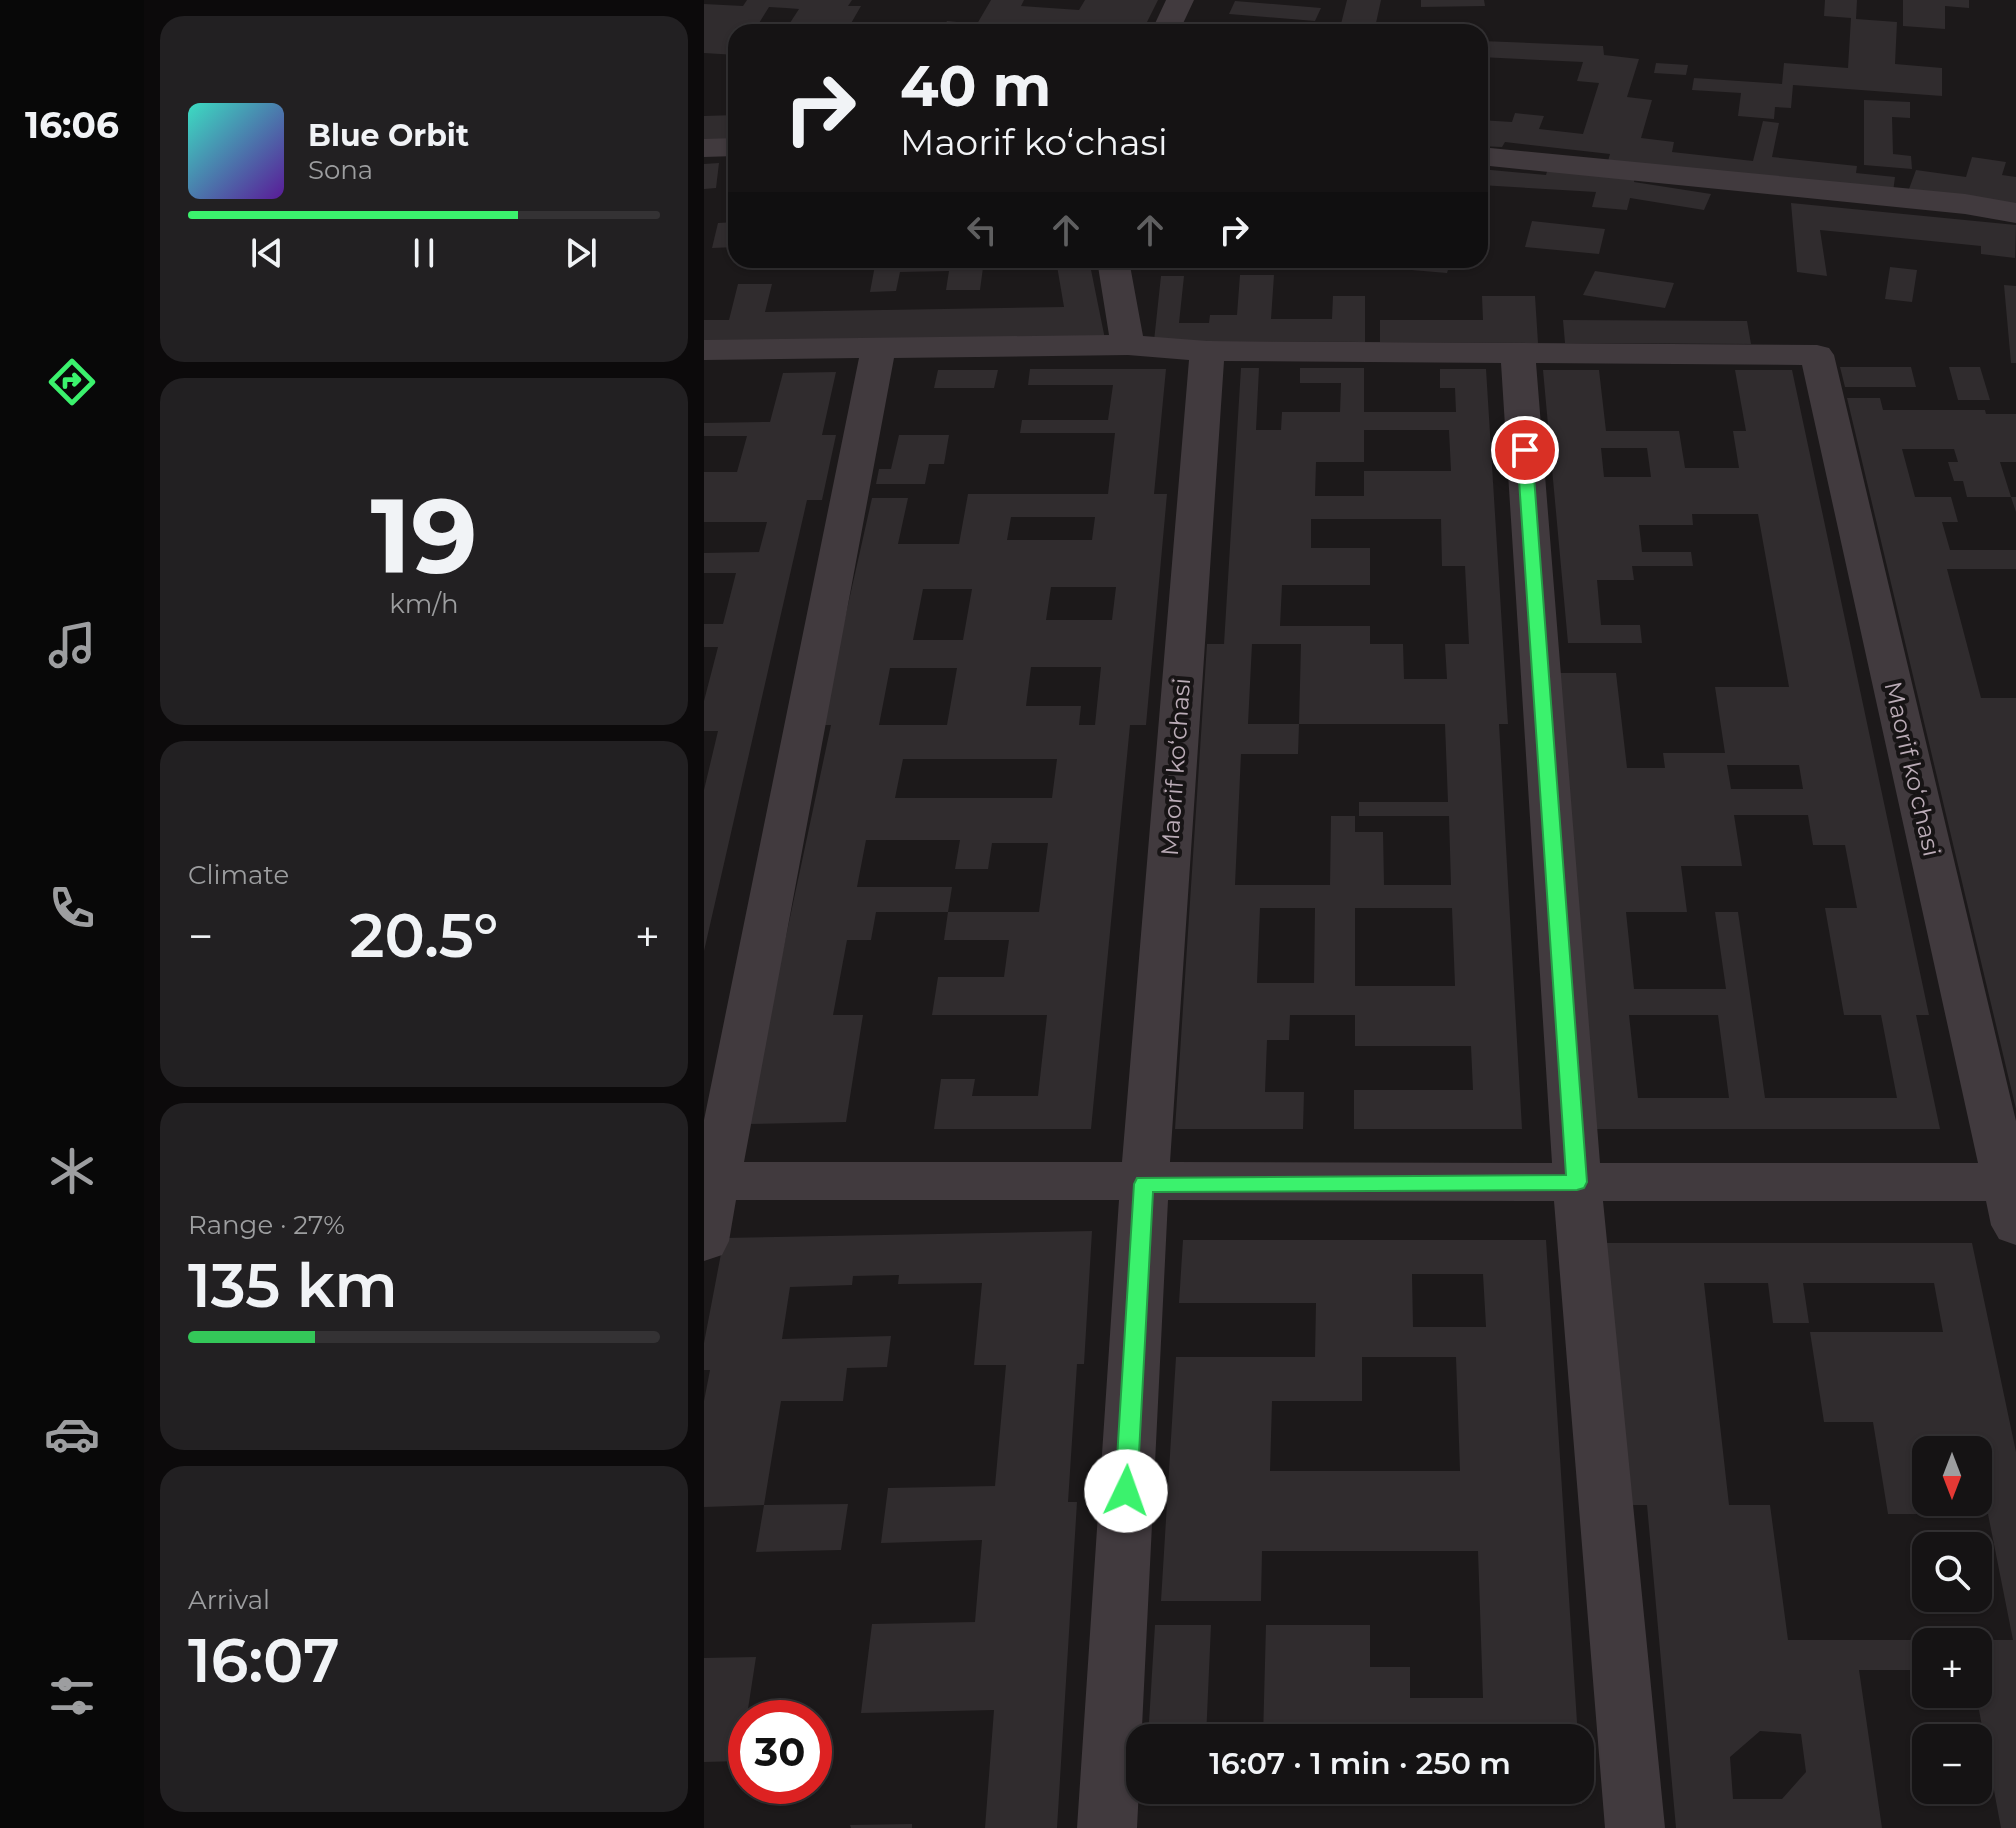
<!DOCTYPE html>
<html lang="en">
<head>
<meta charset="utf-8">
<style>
	:root { --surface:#151314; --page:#222022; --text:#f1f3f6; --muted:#9d9ea0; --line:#343234; --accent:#3bf26d }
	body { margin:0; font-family:Montserrat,sans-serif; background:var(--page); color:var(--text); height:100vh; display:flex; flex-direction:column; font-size:30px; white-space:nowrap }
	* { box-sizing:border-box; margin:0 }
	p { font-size:26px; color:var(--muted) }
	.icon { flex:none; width:44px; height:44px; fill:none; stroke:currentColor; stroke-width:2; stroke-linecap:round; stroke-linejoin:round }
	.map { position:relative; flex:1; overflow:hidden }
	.details { display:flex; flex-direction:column; gap:16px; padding:16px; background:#0c0a0b; width:560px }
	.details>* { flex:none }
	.top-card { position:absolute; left:24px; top:24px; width:760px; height:244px; border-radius:24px; box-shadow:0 2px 6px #0004,0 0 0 2px var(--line); background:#151314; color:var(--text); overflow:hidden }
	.needle { width:52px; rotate:180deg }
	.controls { position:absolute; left:1208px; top:1436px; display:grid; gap:16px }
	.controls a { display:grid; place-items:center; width:80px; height:80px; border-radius:16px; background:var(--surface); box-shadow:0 2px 6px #0004,0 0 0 2px var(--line); font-size:40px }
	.speed { position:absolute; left:24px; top:1700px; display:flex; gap:16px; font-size:40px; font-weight:700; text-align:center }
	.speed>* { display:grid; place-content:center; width:104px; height:104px; border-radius:50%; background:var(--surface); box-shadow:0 2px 6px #0004,0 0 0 2px var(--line); line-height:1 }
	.speed .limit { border:12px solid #d22; background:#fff; color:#111 }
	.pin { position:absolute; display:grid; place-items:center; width:68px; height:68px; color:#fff; margin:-34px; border:4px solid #fff; border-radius:50%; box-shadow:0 2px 8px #0007 }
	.me { position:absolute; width:88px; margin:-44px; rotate:3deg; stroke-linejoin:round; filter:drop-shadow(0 0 6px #0008) }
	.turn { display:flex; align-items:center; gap:28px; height:168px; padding:0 40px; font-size:36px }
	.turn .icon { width:104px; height:104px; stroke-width:2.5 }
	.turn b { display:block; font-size:56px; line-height:68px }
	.lanes { display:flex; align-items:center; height:76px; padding:0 40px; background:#0003; justify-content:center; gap:40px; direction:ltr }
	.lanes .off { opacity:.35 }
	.big { font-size:60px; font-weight:600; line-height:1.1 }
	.details .tile { flex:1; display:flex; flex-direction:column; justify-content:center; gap:12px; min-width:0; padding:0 28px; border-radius:24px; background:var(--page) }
	.details .dial { align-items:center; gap:0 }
	.dial b { font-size:104px; line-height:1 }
	.song { display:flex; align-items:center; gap:24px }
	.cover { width:96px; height:96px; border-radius:12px; background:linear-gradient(135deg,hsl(170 70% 55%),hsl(270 70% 35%)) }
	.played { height:8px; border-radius:4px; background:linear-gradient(90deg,var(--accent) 70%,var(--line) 70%) }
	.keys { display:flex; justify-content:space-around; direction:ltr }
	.heat { display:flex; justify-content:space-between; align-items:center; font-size:44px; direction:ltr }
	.charge { height:12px; border-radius:6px; background:linear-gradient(90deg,#34c759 27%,var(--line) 0) }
	.trip { position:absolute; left:422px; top:1724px; width:468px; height:80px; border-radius:24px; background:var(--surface); box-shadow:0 2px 6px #0004,0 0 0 2px var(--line); font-weight:600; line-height:80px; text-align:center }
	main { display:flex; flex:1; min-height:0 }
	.tab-bar { display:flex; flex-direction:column; width:144px; justify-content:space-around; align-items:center; background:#080808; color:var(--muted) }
	.tab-bar .icon { width:56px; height:56px }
	.tab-bar .on { color:var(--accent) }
	.tab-bar b { font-size:36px; color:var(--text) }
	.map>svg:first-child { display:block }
	.building { fill:#302c2e; fill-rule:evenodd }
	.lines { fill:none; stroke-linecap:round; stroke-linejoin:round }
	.street { fill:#413a3e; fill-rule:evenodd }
	.route { fill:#3bf26d; stroke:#269d47; stroke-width:2 }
	.labels { text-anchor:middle; stroke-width:8; stroke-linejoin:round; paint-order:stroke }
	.street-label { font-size:24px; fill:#bbacb7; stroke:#171415 }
</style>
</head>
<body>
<main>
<nav class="tab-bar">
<b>16:06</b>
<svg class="icon on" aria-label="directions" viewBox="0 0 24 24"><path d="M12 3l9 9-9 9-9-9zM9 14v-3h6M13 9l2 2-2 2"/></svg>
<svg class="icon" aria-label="music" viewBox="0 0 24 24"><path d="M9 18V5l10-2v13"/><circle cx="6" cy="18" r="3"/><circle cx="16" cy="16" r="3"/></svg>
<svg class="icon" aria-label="phone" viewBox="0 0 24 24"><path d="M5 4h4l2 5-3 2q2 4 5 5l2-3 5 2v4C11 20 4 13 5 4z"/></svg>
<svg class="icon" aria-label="climate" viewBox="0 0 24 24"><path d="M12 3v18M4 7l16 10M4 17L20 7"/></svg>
<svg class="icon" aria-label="car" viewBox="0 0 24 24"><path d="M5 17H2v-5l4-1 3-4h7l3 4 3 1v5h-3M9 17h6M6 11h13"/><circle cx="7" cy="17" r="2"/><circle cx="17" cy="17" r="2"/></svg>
<svg class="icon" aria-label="filters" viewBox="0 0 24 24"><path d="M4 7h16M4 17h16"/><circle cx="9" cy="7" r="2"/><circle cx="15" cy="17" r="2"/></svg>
</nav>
<section class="details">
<div class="tile">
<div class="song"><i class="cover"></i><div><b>Blue Orbit</b><p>Sona</p></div></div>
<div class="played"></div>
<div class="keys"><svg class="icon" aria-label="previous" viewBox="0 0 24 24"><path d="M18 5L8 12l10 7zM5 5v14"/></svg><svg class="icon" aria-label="pause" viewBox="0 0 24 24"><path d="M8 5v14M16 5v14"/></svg><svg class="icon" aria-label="next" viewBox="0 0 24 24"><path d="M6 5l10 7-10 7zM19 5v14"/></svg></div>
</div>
<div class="tile dial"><b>19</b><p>km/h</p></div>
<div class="tile"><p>Climate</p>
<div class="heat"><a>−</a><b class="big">20.5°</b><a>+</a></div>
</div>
<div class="tile"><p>Range · 27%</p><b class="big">135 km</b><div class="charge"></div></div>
<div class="tile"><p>Arrival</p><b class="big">16:07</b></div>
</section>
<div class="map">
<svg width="1312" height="1828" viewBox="0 0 1312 1828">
	<rect width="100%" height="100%" fill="#1c191a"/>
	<!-- building -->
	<g class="building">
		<path d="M43,0H148L144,6H157L142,32H32V55L0,53V4L39,6ZM65,7L82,8L95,9L82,29L52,28Z"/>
		<polygon points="287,0 320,0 317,6 375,10 381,0 454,0 438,32 237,32 243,21 273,24"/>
		<polygon points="643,0 677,0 670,32 635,32"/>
		<polygon points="717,0 780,0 781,6 717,7"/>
		<polygon points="1121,0 1153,0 1152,19 1193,22 1191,64 1238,68 1238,96 1089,85 1087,108 1071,107 1070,119 1034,116 1037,93 988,90 990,78 1078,84 1080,63 1144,68 1147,18 1120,16"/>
		<polygon points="1199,0 1265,0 1265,8 1241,6 1241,29 1199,26"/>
		<polygon points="531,1 617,8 611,21 525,14"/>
		<polygon points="778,41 899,46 900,55 935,59 923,97 948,100 937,138 970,142 968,152 1049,161 1059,121 1075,123 1068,157 1153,166 1152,173 1191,177 1189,192 904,161 906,154 801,142 798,147 776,146 776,120 808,122 811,113 840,116 835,129 879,134 895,83 873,81 879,62 776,57"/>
		<polygon points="952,63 984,65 982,75 950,73"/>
		<polygon points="1160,100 1206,102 1206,118 1188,117 1189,154 1207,156 1208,169 1160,165"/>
		<polygon points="32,115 32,140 0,140 0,116"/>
		<polygon points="1268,157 1302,162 1298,175 1312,177 1312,206 1205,189 1212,170 1262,177"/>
		<polygon points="15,163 12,188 0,189 0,164"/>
		<polygon points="844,168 931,177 930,182 1007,194 1000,210 926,198 923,210 888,207 892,192 776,185 776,169 842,175"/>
		<polygon points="1087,203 1312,225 1311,258 1277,254 1277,246 1116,230 1123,276 1093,272"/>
		<polygon points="828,221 901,229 895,254 821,247"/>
		<polygon points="32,222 32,247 8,248 14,223"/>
		<polygon points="172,260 280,260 276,290 242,290 245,271 196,272 192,291 166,292"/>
		<polygon points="352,260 385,260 401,339 0,345 0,320 25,320 34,284 68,284 61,312 360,307"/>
		<polygon points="686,260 747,260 743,273 684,268"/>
		<polygon points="1186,267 1213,270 1208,302 1181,299"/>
		<polygon points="891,271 970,283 961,308 879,295"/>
		<polygon points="536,275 570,275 567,319 628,319 629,296 661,296 661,342 450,341 457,276 480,276 475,323 505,323 506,315 533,315"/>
		<polygon points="1300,285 1312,286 1312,363 1307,363"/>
		<polygon points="778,296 831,296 834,343 676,342 676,320 779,320"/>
		<polygon points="859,320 1043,321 1047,344 861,343"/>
		<polygon points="1136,367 1207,367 1212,387 1141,387"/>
		<polygon points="1245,367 1276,367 1286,400 1254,400"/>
		<path d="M537,368H555L552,430H577L578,412H636L637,383H596V368H660V412H752L751,388H736V369H782L804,724H795L818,1129H650V1090H769L767,1046H651V1015H586L585,1040H563L561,1092H600L599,1129H471L503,644H520ZM660,430H745L747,471H660V496H611L612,462H660ZM607,519H737L738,566H761L765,644H741L743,679H700L699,644H666V626H576L578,585H666V548H607ZM548,644H597L595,724H544ZM595,724H741L744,802H655V816H745L747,885H680L679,832H651V816H627L626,885H531L537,754H594ZM556,908H611L610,983H553ZM651,908H748L751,986H651Z"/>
		<path d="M326,369H462L450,494H463L442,725H426L387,1129H230L237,1079H271L268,1096H334L343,1015H228L234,977H300L305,940H240L244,912H172L167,940H143L129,1015H159L142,1122L42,1124L127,725H117L168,498H204L194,544H255L264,494H404L411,433H316L318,420H404L409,385H324ZM307,517H391L388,540H303ZM347,587H412L408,620H342ZM219,589H268L259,640H209ZM327,667H397L391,725H375L377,706H322ZM186,668H253L243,725H175ZM199,759H353L348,798H191ZM162,840H256L251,869H284L288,843H344L335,912H244L248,887H153Z"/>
		<polygon points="234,370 294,370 290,388 230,388"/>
		<path d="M839,370H895L902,431H975L981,468H1035L1029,431H1042L1031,370H1088L1225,1015H1212L1236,1129H889L851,673H912L923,768H961L959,753H1021L1011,687H1085L1054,514H988L989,525H935L938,552H987L989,566H928L930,580H893L897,625H936L938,643H864ZM897,448H943L947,477H900ZM1023,765H1095L1099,789H1027ZM1030,815H1104L1109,845H1141L1153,908H1121L1140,1015H1177L1193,1098H1061L1034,912H1011L1022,989H930L922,912H983L977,866H1038ZM925,1015H1014L1025,1098H934Z"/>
		<polygon points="132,372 118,435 132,435 118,500 103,500 0,951 0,790 14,731 0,731 0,701 14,647 0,647 0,624 19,624 32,573 0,573 0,553 55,552 63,522 0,522 0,472 33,472 43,436 0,436 0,423 66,422 79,373"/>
		<polygon points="1143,398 1176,398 1179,410 1281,410 1282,414 1312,414 1312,462 1296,462 1307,497 1312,497 1312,512 1307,497 1263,497 1259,481 1250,481 1244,462 1254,462 1250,449 1198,449 1211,497 1247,497 1254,522 1238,522 1246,550 1312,550 1312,569 1243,569 1277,698 1312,698 1312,1109"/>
		<polygon points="195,435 245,435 240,464 225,464 221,484 172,484 175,469 187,469"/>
		<polygon points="388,1231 380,1364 373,1364 364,1502 373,1502 353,1828 281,1828 290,1710 157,1713 168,1624 271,1622 278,1540 177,1543 184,1488 291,1486 302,1365 270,1365 278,1283 194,1284 195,1275 149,1276 148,1285 86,1287 78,1339 187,1336 183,1367 143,1368 139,1401 77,1401 60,1505 0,1507 0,1401 6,1370 0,1370 0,1343 20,1238"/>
		<path d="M479,1240H842L874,1738H559L562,1625H666V1667H706V1698H779L774,1551H558L557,1601H457L472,1357H611L612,1303H475ZM708,1274H779L782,1327H709ZM658,1357H752L756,1471H566L568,1401H658Z"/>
		<path d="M902,1243H1268L1312,1452V1828H1297L1272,1694L1274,1640H1309L1284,1514H1184L1169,1422H1120L1106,1332H1239L1230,1283H1099L1105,1323H1069L1064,1283H1000L1025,1505H1066L1084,1640H1222V1670H1155L1178,1828H972L943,1505H925ZM1222,1450H1274V1502H1222ZM1056,1731L1097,1734L1102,1772L1078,1799H1029L1026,1757Z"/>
		<polygon points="144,1504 137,1550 52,1552 60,1505"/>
		<polygon points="451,1625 507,1625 502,1738 444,1738"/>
		<polygon points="52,1657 36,1761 0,1762 0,1658"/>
		<polygon points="666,1790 877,1790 878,1804 666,1804"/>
		<polygon points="208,1824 208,1828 147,1828 146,1825"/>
	</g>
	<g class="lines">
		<!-- street -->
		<g class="street">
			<polygon points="462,0 490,0 475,32 447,32"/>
			<polygon points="32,138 32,156 0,157 0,139"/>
			<polygon points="776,147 1261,194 1312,203 1312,223 1261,214 776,165"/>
			<path d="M393,260H425L439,336L503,341L1113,345L1125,348L1130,355L1312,1121V1245L1295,1239L1287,1225L1282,1201H899L961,1828H901L850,1201L464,1200L433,1828H373L415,1200H32L25,1241L18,1255L0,1261V1120L155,358L0,360V340L405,335ZM424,355L485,360L418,1162H40L190,358ZM520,361L797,363L848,1163L466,1162ZM832,363L1098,365L1274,1163H896Z"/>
		</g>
	</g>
	<!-- route -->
	<polygon class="route" points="821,445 828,450 883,1182 880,1188 873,1190 449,1192 433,1491 430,1497 422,1500 414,1497 411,1491 430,1184 433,1178 862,1175 813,450"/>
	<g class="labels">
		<!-- street labels -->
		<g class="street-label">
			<text transform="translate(472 767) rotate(-86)" y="8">Maorif koʻchasi</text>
			<text transform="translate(1208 769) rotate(77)" y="8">Maorif koʻchasi</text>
		</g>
	</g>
</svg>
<div class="controls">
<a><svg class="needle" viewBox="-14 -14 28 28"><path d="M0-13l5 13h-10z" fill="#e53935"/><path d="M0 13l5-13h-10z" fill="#9d9ea0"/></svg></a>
<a><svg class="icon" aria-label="search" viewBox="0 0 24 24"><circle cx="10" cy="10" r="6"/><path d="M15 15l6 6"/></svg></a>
<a>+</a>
<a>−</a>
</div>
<div class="speed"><div class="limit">30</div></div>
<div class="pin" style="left:821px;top:450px;background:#d93025"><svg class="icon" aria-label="arrive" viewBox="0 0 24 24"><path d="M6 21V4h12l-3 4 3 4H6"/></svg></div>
<svg class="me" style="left:422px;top:1491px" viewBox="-20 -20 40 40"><circle r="19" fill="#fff"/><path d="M0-13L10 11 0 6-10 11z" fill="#3bf26d"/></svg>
<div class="trip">16:07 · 1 min · 250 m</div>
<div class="top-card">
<div class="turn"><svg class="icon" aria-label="right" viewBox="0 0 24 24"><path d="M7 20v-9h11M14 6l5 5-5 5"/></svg><div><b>40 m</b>Maorif koʻchasi</div></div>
<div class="lanes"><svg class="icon off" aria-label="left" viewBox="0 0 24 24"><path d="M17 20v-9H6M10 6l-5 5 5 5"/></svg><svg class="icon off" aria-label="ahead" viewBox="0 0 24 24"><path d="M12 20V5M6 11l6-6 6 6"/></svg><svg class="icon off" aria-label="ahead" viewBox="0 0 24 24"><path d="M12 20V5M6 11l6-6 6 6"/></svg><svg class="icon" aria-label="right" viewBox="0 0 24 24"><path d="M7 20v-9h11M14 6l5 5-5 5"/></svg></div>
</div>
</div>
</main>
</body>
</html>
